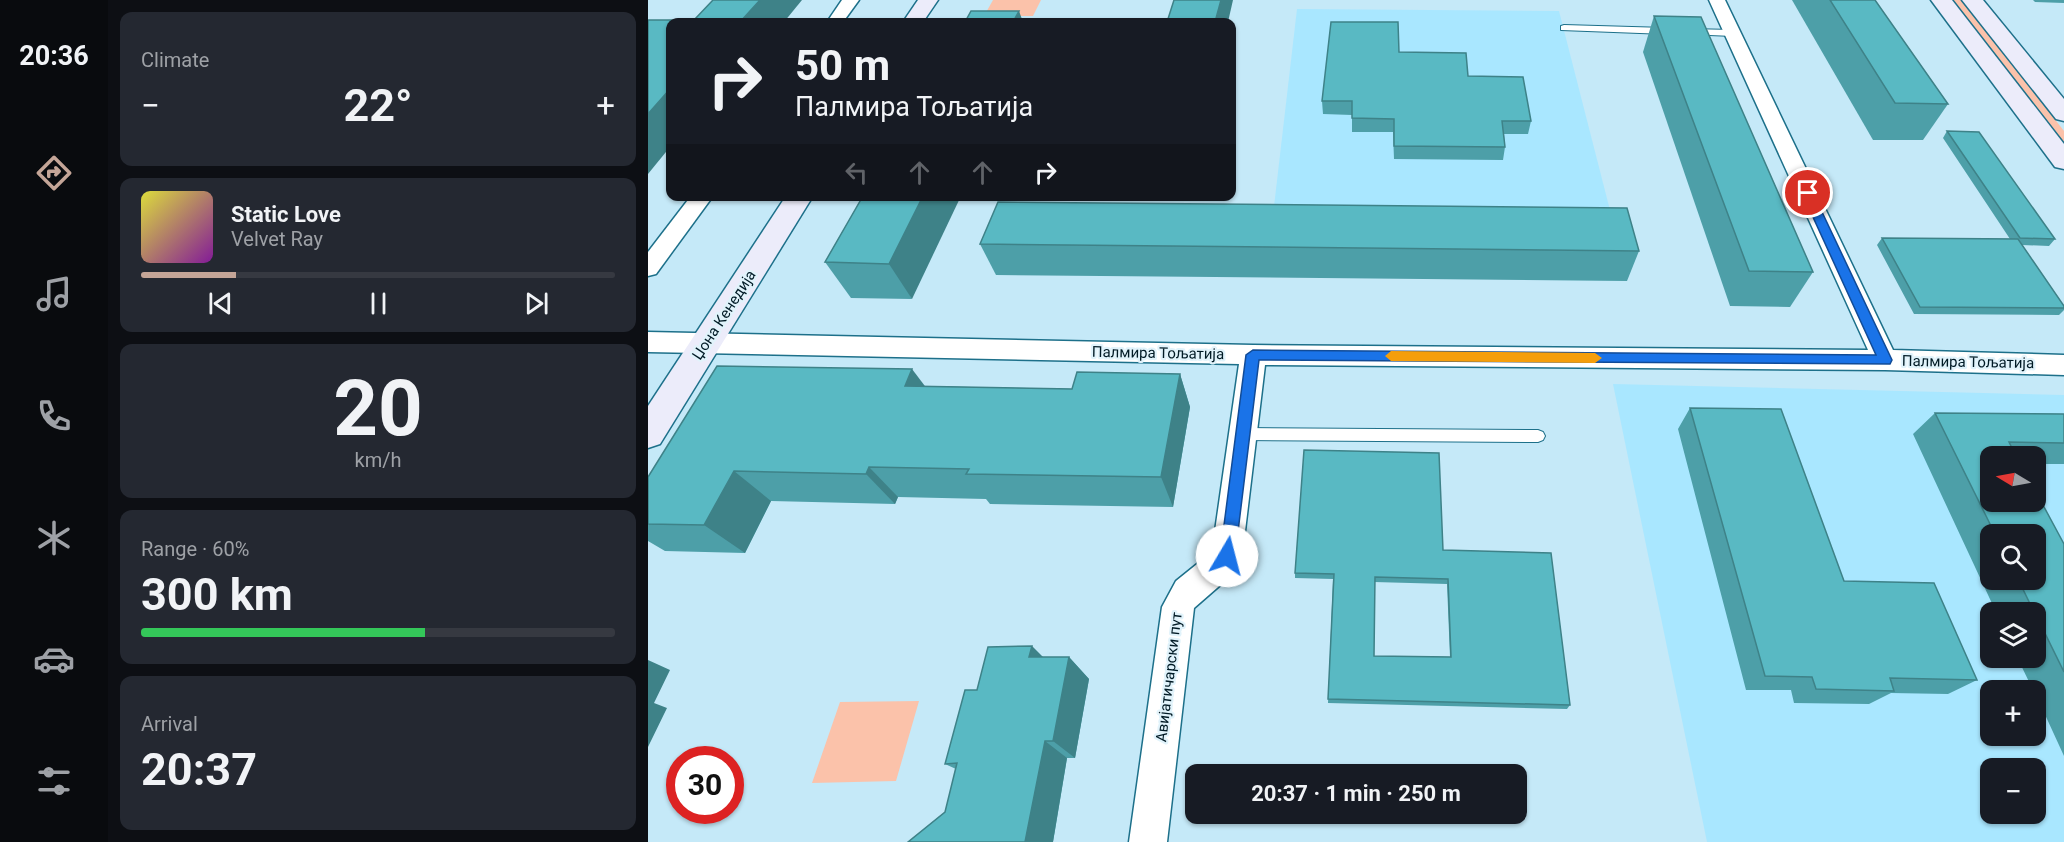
<!DOCTYPE html>
<html lang="en">
<head>
<meta charset="utf-8">
<style>
	:root { --surface:#171b24; --page:#242831; --text:#f1f3f6; --muted:#9ea1a6; --line:#363941; --accent:#c4a597 }
	body { margin:0; font-family:Roboto,sans-serif; background:var(--page); color:var(--text); height:100vh; display:flex; flex-direction:column; font-size:22px; white-space:nowrap }
	* { box-sizing:border-box; margin:0 }
	p { font-size:20px; color:var(--muted) }
	.icon { flex:none; width:33px; height:33px; fill:none; stroke:currentColor; stroke-width:2; stroke-linecap:round; stroke-linejoin:round }
	.map { position:relative; flex:1; overflow:hidden }
	.sheet { display:flex; flex-direction:column; gap:12px; padding:12px; background:#0d0f14; width:540px }
	.sheet>* { flex:none }
	.top-card { position:absolute; left:18px; top:18px; width:570px; height:183px; border-radius:12px; box-shadow:0 2px 4px #0004; background:#171b24; color:var(--text); overflow:hidden }
	.needle { width:39px; rotate:280deg }
	.buttons { position:absolute; left:1332px; top:446px; display:grid; gap:12px }
	.buttons a { display:grid; place-items:center; width:66px; height:66px; border-radius:12px; background:var(--surface); box-shadow:0 2px 4px #0004; font-size:30px }
	.speed { position:absolute; left:18px; top:746px; display:flex; gap:12px; font-size:30px; font-weight:700; text-align:center }
	.speed>* { display:grid; place-content:center; width:78px; height:78px; border-radius:50%; background:var(--surface); box-shadow:0 2px 4px #0004; line-height:1 }
	.speed .limit { border:9px solid #d22; background:#fff; color:#111 }
	.pin { position:absolute; display:grid; place-items:center; width:51px; height:51px; color:#fff; margin:-26px; border:3px solid #fff; border-radius:50%; box-shadow:0 2px 6px #0007 }
	.me { position:absolute; width:66px; margin:-33px; rotate:8deg; stroke-linejoin:round; filter:drop-shadow(0 0 4px #0008) }
	.turn { display:flex; align-items:center; gap:21px; height:126px; padding:0 30px; font-size:27px }
	.turn .icon { width:78px; height:78px; stroke-width:2.5 }
	.turn b { display:block; font-size:42px; line-height:51px }
	.lanes { display:flex; align-items:center; height:57px; padding:0 30px; background:#0003; justify-content:center; gap:30px; direction:ltr }
	.lanes .off { opacity:.35 }
	.big { font-size:45px; font-weight:700; line-height:1.1 }
	.sheet .tile { flex:1; display:flex; flex-direction:column; justify-content:center; gap:9px; min-width:0; padding:0 21px; border-radius:12px; background:var(--page) }
	.sheet .dial { align-items:center; gap:0 }
	.dial b { font-size:78px; line-height:1 }
	.song { display:flex; align-items:center; gap:18px }
	.cover { width:72px; height:72px; border-radius:9px; background:linear-gradient(135deg,hsl(60 70% 55%),hsl(290 70% 35%)) }
	.played { height:6px; border-radius:3px; background:linear-gradient(90deg,var(--accent) 20%,var(--line) 20%) }
	.keys { display:flex; justify-content:space-around; direction:ltr }
	.heat { display:flex; justify-content:space-between; align-items:center; font-size:33px; direction:ltr }
	.charge { height:9px; border-radius:4px; background:linear-gradient(90deg,#34c759 60%,var(--line) 0) }
	.trip { position:absolute; left:537px; top:764px; width:342px; height:60px; border-radius:12px; background:var(--surface); box-shadow:0 2px 4px #0004; font-weight:700; line-height:60px; text-align:center }
	main { display:flex; flex:1; min-height:0 }
	.menu { display:flex; flex-direction:column; width:108px; justify-content:space-around; align-items:center; background:#090b0e; color:var(--muted) }
	.menu .icon { width:42px; height:42px }
	.menu .current { color:var(--accent) }
	.menu b { font-size:27px; color:var(--text) }
	.map>svg:first-child { display:block }
	.built { fill:#a9e7ff; fill-rule:evenodd }
	.green { fill:#fbc2aa }
	.lines { fill:none; stroke-linecap:round; stroke-linejoin:round }
	.lane-casing { stroke:#1d708a; stroke-width:2 }
	.street-casing { stroke:#1d708a; stroke-width:3 }
	.secondary-casing { stroke:#1d708a; stroke-width:3 }
	.lane { fill:#fff; fill-rule:evenodd }
	.street { fill:#fff; fill-rule:evenodd }
	.secondary { fill:#ececfa; fill-rule:evenodd }
	.wall { fill:#4d9fa8; fill-rule:evenodd }
	.shaded-wall { fill:#3e8288 }
	.building { fill:#59b9c3; stroke:#3e8288; stroke-width:1.5; fill-rule:evenodd }
	.route { fill:#1a73e8; stroke:#114b97; stroke-width:1.5 }
	.slow { fill:#f59e0b }
	.labels { text-anchor:middle; stroke-width:4.5; stroke-linejoin:round; paint-order:stroke }
	.street-label { font-size:15px; fill:#001a25; stroke:#e1f3fb }
</style>
</head>
<body>
<main>
<nav class="menu">
<b>20:36</b>
<svg class="icon current" aria-label="directions" viewBox="0 0 24 24"><path d="M12 3l9 9-9 9-9-9zM9 14v-3h6M13 9l2 2-2 2"/></svg>
<svg class="icon" aria-label="music" viewBox="0 0 24 24"><path d="M9 18V5l10-2v13"/><circle cx="6" cy="18" r="3"/><circle cx="16" cy="16" r="3"/></svg>
<svg class="icon" aria-label="phone" viewBox="0 0 24 24"><path d="M5 4h4l2 5-3 2q2 4 5 5l2-3 5 2v4C11 20 4 13 5 4z"/></svg>
<svg class="icon" aria-label="climate" viewBox="0 0 24 24"><path d="M12 3v18M4 7l16 10M4 17L20 7"/></svg>
<svg class="icon" aria-label="car" viewBox="0 0 24 24"><path d="M5 17H2v-5l4-1 3-4h7l3 4 3 1v5h-3M9 17h6M6 11h13"/><circle cx="7" cy="17" r="2"/><circle cx="17" cy="17" r="2"/></svg>
<svg class="icon" aria-label="filters" viewBox="0 0 24 24"><path d="M4 7h16M4 17h16"/><circle cx="9" cy="7" r="2"/><circle cx="15" cy="17" r="2"/></svg>
</nav>
<section class="sheet">
<div class="tile"><p>Climate</p>
<div class="heat"><a>−</a><b class="big">22°</b><a>+</a></div>
</div>
<div class="tile">
<div class="song"><i class="cover"></i><div><b>Static Love</b><p>Velvet Ray</p></div></div>
<div class="played"></div>
<div class="keys"><svg class="icon" aria-label="previous" viewBox="0 0 24 24"><path d="M18 5L8 12l10 7zM5 5v14"/></svg><svg class="icon" aria-label="pause" viewBox="0 0 24 24"><path d="M8 5v14M16 5v14"/></svg><svg class="icon" aria-label="next" viewBox="0 0 24 24"><path d="M6 5l10 7-10 7zM19 5v14"/></svg></div>
</div>
<div class="tile dial"><b>20</b><p>km/h</p></div>
<div class="tile"><p>Range · 60%</p><b class="big">300 km</b><div class="charge"></div></div>
<div class="tile"><p>Arrival</p><b class="big">20:37</b></div>
</section>
<div class="map">
<svg width="1416" height="842" viewBox="0 0 1416 842">
	<rect width="100%" height="100%" fill="#c5e9f8"/>
	<!-- built -->
	<g class="built">
		<polygon points="649,9 911,11 964,218 625,215"/>
		<path d="M965,384L1416,395V842H1059ZM1342,456H1388V501H1342ZM1342,534H1388V579H1342ZM1342,612H1388V657H1342ZM1342,690H1388V735H1342ZM1342,768H1388V813H1342Z"/>
	</g>
	<!-- green -->
	<g class="green">
		<polygon points="345,0 393,0 385,16 336,16"/>
		<polygon points="1304,0 1314,0 1416,131 1416,144"/>
		<polygon points="271,701 248,781 164,783 192,702"/>
	</g>
	<g class="lines">
		<!-- lane casing -->
		<g class="lane-casing">
			<g id="lane">
				<polygon points="916,25 1018,28 1022,31 1018,34 913,30 913,26"/>
				<polygon points="1041,29 1085,30 1089,33 1085,36 1038,34 1037,32"/>
				<polygon points="595,428 890,430 895,432 897,436 895,440 890,442 595,440 590,438 588,434 590,430"/>
			</g>
		</g>
		<!-- street casing -->
		<g class="street-casing">
			<g id="street">
				<polygon points="194,0 211,0 195,22 179,22"/>
				<polygon points="1061,0 1077,0 1245,350 1416,355 1416,375 1237,370 617,365 594,556 585,574 546,608 519,842 481,842 514,607 528,581 564,552 591,364 0,352 0,332 605,345 1220,350"/>
				<polygon points="43,196 65,196 8,274 0,276 0,252"/>
			</g>
		</g>
		<!-- secondary casing -->
		<g class="secondary-casing">
			<g id="secondary">
				<polygon points="270,0 290,0 275,22 255,22"/>
				<polygon points="1283,0 1304,0 1416,144 1416,169 1407,167"/>
				<polygon points="1314,0 1335,0 1416,99 1416,121 1408,119"/>
				<polygon points="138,196 165,196 12,444 0,448 0,406"/>
			</g>
		</g>
		<!-- lane -->
		<use href="#lane" class="lane"/>
		<!-- street -->
		<use href="#street" class="street"/>
		<!-- secondary -->
		<use href="#secondary" class="secondary"/>
	</g>
	<!-- wall -->
	<g class="wall">
		<polygon points="1144,0 1227,0 1300,104 1275,140 1225,140"/>
		<polygon points="1385,0 1416,0 1416,3 1387,2"/>
		<polygon points="1006,16 1165,272 1142,307 1082,306 995,52"/>
		<polygon points="751,52 883,121 880,134 856,134 857,147 855,160 746,159 745,132 704,132 704,115 675,114 674,101"/>
		<polygon points="1299,131 1407,239 1401,246 1374,245 1416,306 1416,310 1411,315 1266,314 1229,245 1234,238 1362,239 1295,138"/>
		<polygon points="215,196 264,299 203,298 177,262"/>
		<polygon points="332,244 991,251 979,281 348,275"/>
		<polygon points="532,374 542,407 525,507 342,504 338,499 250,497 247,504 123,501 97,553 17,551 0,541 0,477 277,386 424,389"/>
		<polygon points="1042,408 1196,581 1329,680 1300,694 1243,693 1221,704 1146,703 1143,690 1098,690 1030,429"/>
		<path d="M1287,413L1416,414V464H1388V456H1342L1416,544V756L1388,695V690H1385L1369,657H1388V612H1348L1265,434ZM1342,534H1388V579H1342Z"/>
		<path d="M795,550L922,705L919,709L680,703L685,579L647,578V573ZM726,582L799,584L802,657L726,656Z"/>
		<polygon points="395,657 421,657 441,679 427,758 419,758 405,842 260,842 297,812 308,769 297,764 329,690"/>
	</g>
	<!-- shaded-wall -->
	<g class="shaded-wall">
		<polygon points="112,0 154,0 136,22 92,22"/>
		<polygon points="573,0 585,0 580,22 567,22"/>
		<polygon points="371,11 375,22 365,22"/>
		<polygon points="22,89 22,147 0,174 0,114"/>
		<polygon points="275,196 313,196 264,299 241,264"/>
		<polygon points="264,369 289,402 257,386"/>
		<polygon points="532,374 542,407 525,507 513,477"/>
		<polygon points="221,467 250,497 247,504 218,474"/>
		<polygon points="86,471 123,501 97,553 56,525"/>
		<polygon points="384,646 406,668 381,657"/>
		<polygon points="421,657 441,679 427,758 405,741"/>
		<polygon points="0,660 22,670 6,703 19,708 0,747"/>
		<polygon points="397,741 419,758 405,842 377,842"/>
	</g>
	<!-- building -->
	<g class="building">
		<polygon points="65,0 112,0 92,22 22,22 22,89 0,114 0,20 46,20"/>
		<polygon points="526,0 573,0 567,22 519,22"/>
		<polygon points="1182,0 1227,0 1300,104 1247,103"/>
		<polygon points="323,11 371,11 365,22 317,22"/>
		<polygon points="1006,16 1053,17 1165,272 1101,271"/>
		<polygon points="683,22 750,22 751,52 818,53 820,76 875,77 883,121 854,121 857,147 746,146 746,119 704,118 704,101 674,101"/>
		<polygon points="1299,131 1331,132 1407,239 1372,238"/>
		<polygon points="215,196 275,196 241,264 177,262"/>
		<polygon points="350,202 979,208 991,251 332,244"/>
		<polygon points="1234,238 1370,239 1416,306 1416,308 1272,307"/>
		<polygon points="69,366 264,369 257,386 424,389 429,372 532,374 513,477 318,474 321,469 221,467 218,474 86,471 56,525 0,524 0,477"/>
		<polygon points="1042,408 1133,409 1196,581 1286,583 1329,680 1242,678 1246,691 1168,689 1164,677 1117,676"/>
		<polygon points="1287,413 1416,414 1416,443 1361,442 1368,456 1342,456 1342,501 1388,501 1388,492 1416,544 1416,672 1388,615 1388,612 1386,612 1370,579 1388,579 1388,534 1347,534"/>
		<path d="M656,450L791,453L795,550L903,553L922,705L680,699L686,574L647,573ZM727,577L800,579L803,657L726,656Z"/>
		<polygon points="384,646 381,657 421,657 405,741 397,741 377,842 260,842 297,812 309,763 297,764 317,690 329,690 340,647"/>
	</g>
	<!-- route -->
	<polygon class="route" points="1160,190 1165,193 1244,360 1242,364 611,360 587,556 585,561 579,563 574,561 572,556 598,355 605,350 1228,355 1154,193"/>
	<!-- slow -->
	<polygon class="slow" points="743,351 947,353 954,358 947,363 743,361 737,356"/>
	<g class="labels">
		<!-- street labels -->
		<g class="street-label">
			<text transform="translate(76 315) rotate(-57)" y="5">Џона Кенедија</text>
			<text transform="translate(510 353) rotate(1)" y="5">Палмира Тољатија</text>
			<text transform="translate(1320 362) rotate(1)" y="5">Палмира Тољатија</text>
			<text transform="translate(521 677) rotate(-83)" y="5">Авијатичарски пут</text>
		</g>
	</g>
</svg>
<div class="buttons">
<a><svg class="needle" viewBox="-14 -14 28 28"><path d="M0-13l5 13h-10z" fill="#e53935"/><path d="M0 13l5-13h-10z" fill="#9ea1a6"/></svg></a>
<a><svg class="icon" aria-label="search" viewBox="0 0 24 24"><circle cx="10" cy="10" r="6"/><path d="M15 15l6 6"/></svg></a>
<a><svg class="icon" aria-label="layers" viewBox="0 0 24 24"><path d="M12 4l9 5-9 5-9-5zM3 14l9 5 9-5"/></svg></a>
<a>+</a>
<a>−</a>
</div>
<div class="speed"><div class="limit">30</div></div>
<div class="pin" style="left:1160px;top:193px;background:#d93025"><svg class="icon" aria-label="arrive" viewBox="0 0 24 24"><path d="M6 21V4h12l-3 4 3 4H6"/></svg></div>
<svg class="me" style="left:579px;top:556px" viewBox="-20 -20 40 40"><circle r="19" fill="#fff"/><path d="M0-13L10 11 0 6-10 11z" fill="#1a73e8"/></svg>
<div class="trip">20:37 · 1 min · 250 m</div>
<div class="top-card">
<div class="turn"><svg class="icon" aria-label="right" viewBox="0 0 24 24"><path d="M7 20v-9h11M14 6l5 5-5 5"/></svg><div><b>50 m</b>Палмира Тољатија</div></div>
<div class="lanes"><svg class="icon off" aria-label="left" viewBox="0 0 24 24"><path d="M17 20v-9H6M10 6l-5 5 5 5"/></svg><svg class="icon off" aria-label="ahead" viewBox="0 0 24 24"><path d="M12 20V5M6 11l6-6 6 6"/></svg><svg class="icon off" aria-label="ahead" viewBox="0 0 24 24"><path d="M12 20V5M6 11l6-6 6 6"/></svg><svg class="icon" aria-label="right" viewBox="0 0 24 24"><path d="M7 20v-9h11M14 6l5 5-5 5"/></svg></div>
</div>
</div>
</main>
</body>
</html>
